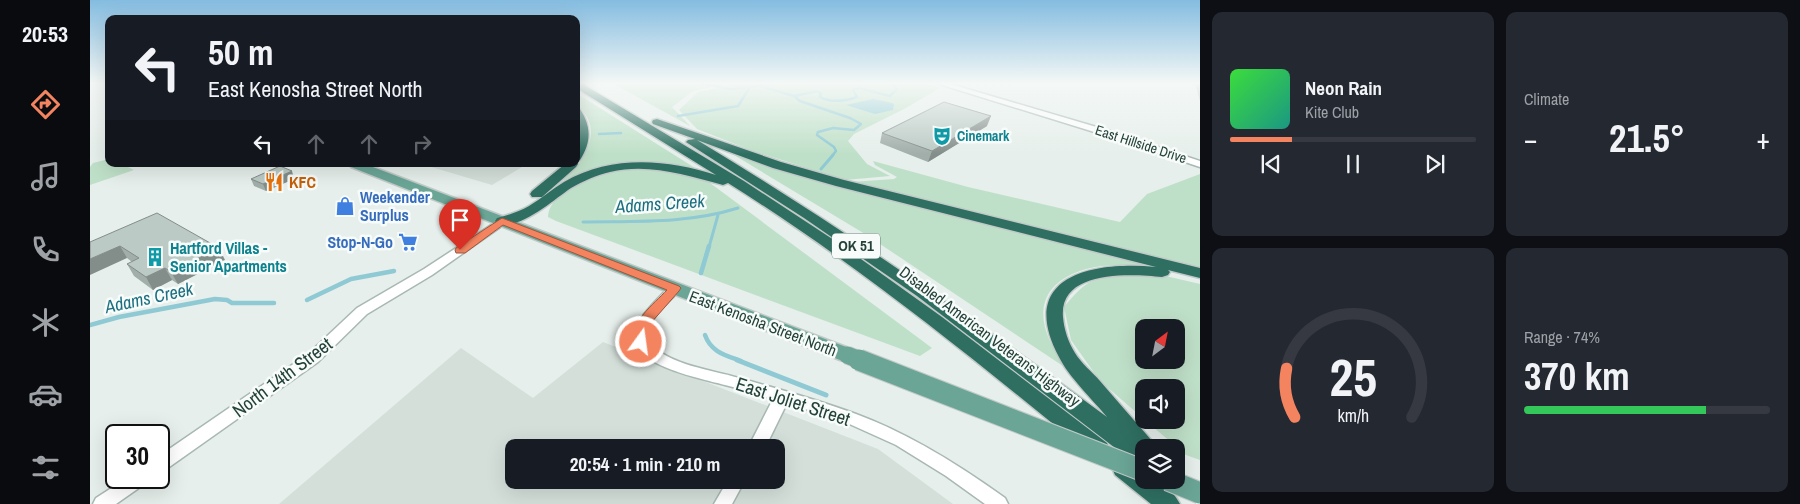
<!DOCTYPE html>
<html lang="en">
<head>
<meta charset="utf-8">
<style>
	:root { --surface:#171b24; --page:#242831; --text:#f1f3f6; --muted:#9ea1a6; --line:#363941; --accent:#f4845f }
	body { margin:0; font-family:"Archivo Narrow",sans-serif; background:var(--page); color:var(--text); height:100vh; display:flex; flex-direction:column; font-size:19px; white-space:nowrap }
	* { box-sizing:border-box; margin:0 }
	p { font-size:16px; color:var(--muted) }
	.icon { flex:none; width:28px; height:28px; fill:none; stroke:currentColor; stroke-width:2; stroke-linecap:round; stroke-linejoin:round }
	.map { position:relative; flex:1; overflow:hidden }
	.sheet { display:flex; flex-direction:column; gap:12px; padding:12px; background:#0d0f14; width:600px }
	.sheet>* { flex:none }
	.top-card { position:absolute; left:15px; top:15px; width:475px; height:152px; border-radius:10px; box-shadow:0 5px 20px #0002; background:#171b24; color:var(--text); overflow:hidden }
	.needle { width:32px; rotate:32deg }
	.buttons { position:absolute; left:1045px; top:319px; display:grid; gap:10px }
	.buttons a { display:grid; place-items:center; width:50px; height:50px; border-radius:10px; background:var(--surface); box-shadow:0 5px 20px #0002; font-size:25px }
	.speed { position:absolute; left:15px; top:424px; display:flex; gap:10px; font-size:25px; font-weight:700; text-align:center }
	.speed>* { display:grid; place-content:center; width:65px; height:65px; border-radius:50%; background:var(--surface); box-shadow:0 5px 20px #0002; line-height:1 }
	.speed .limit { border:2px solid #111; border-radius:8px; background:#fff; color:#111 }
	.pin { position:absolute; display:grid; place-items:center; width:42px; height:42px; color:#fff; margin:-51px -21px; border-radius:50% 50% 50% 0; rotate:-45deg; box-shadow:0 0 5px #0007 }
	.pin .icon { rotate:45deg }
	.me { position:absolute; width:55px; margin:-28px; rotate:14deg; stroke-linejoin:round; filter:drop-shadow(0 0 4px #0008) }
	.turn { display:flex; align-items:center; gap:18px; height:105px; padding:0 20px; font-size:22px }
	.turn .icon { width:65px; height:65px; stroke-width:2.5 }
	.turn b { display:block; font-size:35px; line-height:42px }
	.lanes { display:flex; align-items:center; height:48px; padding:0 20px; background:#0003; justify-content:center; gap:25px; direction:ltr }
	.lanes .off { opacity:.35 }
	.big { font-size:38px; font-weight:700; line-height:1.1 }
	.sheet .card { flex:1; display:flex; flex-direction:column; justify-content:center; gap:8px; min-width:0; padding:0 18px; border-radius:10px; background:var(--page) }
	.sheet .dial { align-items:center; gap:0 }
	.dial svg { height:130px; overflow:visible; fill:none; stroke:var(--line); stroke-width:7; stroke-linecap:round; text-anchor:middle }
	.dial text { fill:var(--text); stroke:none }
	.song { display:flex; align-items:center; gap:15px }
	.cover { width:60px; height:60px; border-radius:8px; background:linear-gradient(135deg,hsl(120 70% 55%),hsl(170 70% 35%)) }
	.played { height:5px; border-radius:2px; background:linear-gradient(90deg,var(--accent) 25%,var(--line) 25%) }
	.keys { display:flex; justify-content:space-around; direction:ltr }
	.heat { display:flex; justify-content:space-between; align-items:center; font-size:28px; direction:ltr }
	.charge { height:8px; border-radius:4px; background:linear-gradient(90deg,#34c759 74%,var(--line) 0) }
	.sheet .tiles { flex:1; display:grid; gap:12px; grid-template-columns:repeat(2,1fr) }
	.trip { position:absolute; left:415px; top:439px; width:280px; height:50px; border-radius:10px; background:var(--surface); box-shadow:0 5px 20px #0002; font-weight:700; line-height:50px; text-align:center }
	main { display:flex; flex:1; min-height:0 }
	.dock { display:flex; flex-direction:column; width:90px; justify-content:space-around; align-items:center; background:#090b0e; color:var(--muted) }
	.dock .icon { width:35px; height:35px }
	.dock .current { color:var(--accent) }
	.dock b { font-size:22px; color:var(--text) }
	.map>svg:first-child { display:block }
	.built { fill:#d4dfda; fill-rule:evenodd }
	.green { fill:#bfe0c8; fill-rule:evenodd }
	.water { fill:#8ec9d4 }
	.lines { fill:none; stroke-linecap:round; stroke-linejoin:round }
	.stream-far3 { stroke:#8ec9d4; stroke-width:2.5 }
	.stream-far2 { stroke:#8ec9d4; stroke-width:3 }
	.stream-far1 { stroke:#8ec9d4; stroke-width:4.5 }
	.stream { stroke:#8ec9d4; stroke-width:5 }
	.minor-casing { stroke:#a8b8b2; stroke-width:3 }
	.major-casing { stroke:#c2cac8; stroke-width:3 }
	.highway-casing { stroke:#c2cac8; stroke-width:3 }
	.minor { fill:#fff; fill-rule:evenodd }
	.major { fill:#6aa596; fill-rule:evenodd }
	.highway { fill:#2f6f62; fill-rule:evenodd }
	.major-bridge-far1-casing { stroke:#c2cac8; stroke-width:19; stroke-linecap:butt }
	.major-bridge-casing { stroke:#c2cac8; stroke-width:23; stroke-linecap:butt }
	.major-bridge-far1 { stroke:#6aa596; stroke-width:17 }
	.major-bridge { stroke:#6aa596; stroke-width:21 }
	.wall { fill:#a1aea9 }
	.shaded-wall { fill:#838d89 }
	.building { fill:#bbcac4; stroke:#838d89 }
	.route { fill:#f4845f; stroke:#9f563e }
	.labels { text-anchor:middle; stroke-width:5; stroke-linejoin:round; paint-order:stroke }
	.far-culture-label { font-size:14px; font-weight:bold; fill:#0d838f; stroke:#f7fbf9; text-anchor:start }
	.far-street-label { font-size:14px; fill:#24423a; stroke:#f7fbf9 }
	.shield { fill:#f7fbf9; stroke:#637a73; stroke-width:1 }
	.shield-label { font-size:15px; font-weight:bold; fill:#24423a }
	.food-label { font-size:16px; font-weight:bold; fill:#c56008; stroke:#f7fbf9; text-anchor:start }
	.shop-label { font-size:16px; font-weight:bold; fill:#366cbe; stroke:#f7fbf9; text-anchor:start }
	.culture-label { font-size:16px; font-weight:bold; fill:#0d838f; stroke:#f7fbf9; text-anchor:start }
	.street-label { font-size:16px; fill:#24423a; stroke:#f7fbf9 }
	.water-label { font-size:18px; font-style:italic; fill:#1c6f80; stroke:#f7fbf9 }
	.near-street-label { font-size:19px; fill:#24423a; stroke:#f7fbf9 }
</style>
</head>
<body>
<main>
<nav class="dock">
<b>20:53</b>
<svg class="icon current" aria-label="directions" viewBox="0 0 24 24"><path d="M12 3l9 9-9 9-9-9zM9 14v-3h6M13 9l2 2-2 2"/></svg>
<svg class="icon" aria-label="music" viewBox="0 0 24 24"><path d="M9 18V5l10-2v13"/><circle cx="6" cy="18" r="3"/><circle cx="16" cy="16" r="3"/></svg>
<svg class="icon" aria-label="phone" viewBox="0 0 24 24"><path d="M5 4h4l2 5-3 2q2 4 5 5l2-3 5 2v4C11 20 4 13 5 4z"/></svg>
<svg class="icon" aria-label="climate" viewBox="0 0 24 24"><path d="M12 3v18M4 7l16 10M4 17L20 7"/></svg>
<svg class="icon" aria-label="car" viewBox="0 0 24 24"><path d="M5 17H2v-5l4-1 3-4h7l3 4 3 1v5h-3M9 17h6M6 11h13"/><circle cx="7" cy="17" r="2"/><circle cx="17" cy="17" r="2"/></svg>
<svg class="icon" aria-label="filters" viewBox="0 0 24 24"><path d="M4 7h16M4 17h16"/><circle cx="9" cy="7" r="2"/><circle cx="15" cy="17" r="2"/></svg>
</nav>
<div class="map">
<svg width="1110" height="504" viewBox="0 0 1110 504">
	<rect width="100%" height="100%" fill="#e6efeb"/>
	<!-- built -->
	<g class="built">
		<polygon points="331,164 437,164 402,185"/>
		<path d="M513,342L788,449L863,504H189L371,348L443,398ZM424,448H686V480H424Z"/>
	</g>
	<!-- green -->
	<g class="green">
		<polygon points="522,83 640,83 603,91 582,107 600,126"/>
		<polygon points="650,83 836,83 850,88 814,109 764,134 758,141 777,164 800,176 755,180 663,151 607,129 589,110 608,92"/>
		<path d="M486,93L605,168C556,159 520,159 475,180H473C495,159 516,129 486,104Z"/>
		<path d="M629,146L673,162L1060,263L1061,266C1040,266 1017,263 996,269C938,286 946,331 979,370L775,234Z"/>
		<polygon points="19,159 19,164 32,164 44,170 0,185 0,167 3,163"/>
		<polygon points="783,161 878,187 1030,222 1057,194 1110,174 1110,268 761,182 804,179 807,177 785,165"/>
		<path d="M538,169C565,169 590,171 616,180L842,348L830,356L466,221L458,217C458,189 516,173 538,169Z"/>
		<path d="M1040,275L1080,277L1110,284V460L1096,455L1055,420H1086V388H1054V419L1010,381L981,340L974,307C999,277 1002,279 1040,275ZM1054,328H1086V360H1054Z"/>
	</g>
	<!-- water -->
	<polygon class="water" points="783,99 802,103 804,104 803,110 785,114 756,105"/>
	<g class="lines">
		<!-- stream-far3 -->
		<g class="stream-far3">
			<polyline points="610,83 640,89 670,86 704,96"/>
			<polyline points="588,116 648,106 660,87"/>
			<polyline points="509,134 531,133"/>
			<path d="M742,156L746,151L744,147L727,135L728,132L743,128L764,130L771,124L760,118L710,101L704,96L727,91L731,93L730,97C741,103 755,101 767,97L763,90L769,88L800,96L807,89L803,83"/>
		</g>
		<!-- stream-far2 -->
		<g class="stream-far2">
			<polyline points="731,169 743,155"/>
			<path d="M493,222C546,221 597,224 648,208"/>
			<polyline points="619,247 628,215"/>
		</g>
		<!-- stream-far1 -->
		<g class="stream-far1">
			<polyline points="611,273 619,246"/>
			<polyline points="217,300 261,279 304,271"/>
			<polyline points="0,325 29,317 125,299 137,300 142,303 184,303"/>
			<path d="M615,335C621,352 635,355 651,361"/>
		</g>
		<!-- stream -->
		<polyline class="stream" points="647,360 736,395"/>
		<!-- minor casing -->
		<g class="minor-casing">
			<g id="minor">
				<polygon points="846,83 857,83 1020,131 1110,161 1110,167 1014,135"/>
				<polygon points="412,218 416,219 417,221 416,223 342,275 277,314 228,362 75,470 69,472 69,456 218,354 267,308 334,269"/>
				<path d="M585,284L591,288C580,303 552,321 558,342C581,366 619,369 649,378C689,389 728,400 766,414C820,434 869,465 915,498L918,504H895L856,476L806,445L755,422L697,403L675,448H658L683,399C667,394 651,389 635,385C613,379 545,366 544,338C543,320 570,297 581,285Z"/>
				<polygon points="37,478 58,478 56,483 26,504 3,504 6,498"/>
				<polygon points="638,480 655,480 642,504 624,504"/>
			</g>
		</g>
		<!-- major casing -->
		<g class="major-casing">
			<polygon id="major" points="259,164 275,164 764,350 766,355 764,360 757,362 750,360 261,167"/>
		</g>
		<!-- highway casing -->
		<g class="highway-casing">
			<g id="highway">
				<path d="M486,83H491L654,181L750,244L852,317L1017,443L1020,449L1017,455L1009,458L1001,455C884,359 767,264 638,183L633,185C595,175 559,163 520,172C507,175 493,181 481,188C463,200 431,230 407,224L405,221L407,218C418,215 429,212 439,206C451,199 462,189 474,182C521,155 576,159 626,175L486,88Z"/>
				<path d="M486,108L490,109C501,126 502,142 490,160H486L488,134Z"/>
				<path d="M567,119L691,162L754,180L1110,268V278L1078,270L1080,272L1078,275L1072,277C1042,274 969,269 973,317C974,329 978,342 985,353C991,363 1002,372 1010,381C1027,401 1045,421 1063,442L1066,448H1054V466L1046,464L827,296L714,218L596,142L598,140L605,139L563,124L562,122L563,120ZM607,140L683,168L746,186L1066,267C1002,261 926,276 969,357C978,376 1003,400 1017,417C884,319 748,225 607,140Z"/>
				<polygon points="486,161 488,164 486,167 452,197 442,197 440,194 442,191 475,164 486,164"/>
				<path d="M1033,458L1041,461L1054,471V480C1069,480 1083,490 1090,504H1061L1025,475L1022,468L1025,461Z"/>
			</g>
		</g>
		<!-- minor -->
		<use href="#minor" class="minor"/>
		<!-- major -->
		<use href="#major" class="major"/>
		<!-- highway -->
		<use href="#highway" class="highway"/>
		<!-- major-bridge-far1 casing -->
		<g class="major-bridge-far1-casing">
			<polyline id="major-bridge-far1" points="757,355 772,361"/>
		</g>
		<!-- major-bridge casing -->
		<g class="major-bridge-casing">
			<g id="major-bridge">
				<polyline points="769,360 1054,471"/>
				<polyline points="1078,480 1110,493"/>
			</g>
		</g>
		<!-- major-bridge-far1 -->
		<use href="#major-bridge-far1" class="major-bridge-far1"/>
		<!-- major-bridge -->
		<use href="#major-bridge" class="major-bridge"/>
	</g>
	<!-- wall -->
	<g class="wall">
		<polygon points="1105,83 1110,83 1110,101"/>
		<polygon points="897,126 838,162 790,143 792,133"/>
		<polygon points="161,179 204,179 176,191 164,186"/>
		<polygon points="0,242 135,260 88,284 82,280 63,290 44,276 37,264 42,262 37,258"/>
	</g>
	<!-- shaded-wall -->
	<g class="shaded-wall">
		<polygon points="901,116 897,126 838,162 842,151"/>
		<polygon points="202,171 204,179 176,191 173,184"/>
		<polygon points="30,246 37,258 0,275 0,259"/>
		<polygon points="129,248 135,260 88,284 81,272"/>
		<polygon points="75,268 82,280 63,290 56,277"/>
	</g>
	<!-- building -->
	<g class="building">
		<polygon points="854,102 901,116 842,151 792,133"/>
		<polygon points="190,166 202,171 173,184 161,179"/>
		<polygon points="67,213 129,248 81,272 75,268 56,277 37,264 49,258 30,246 0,259 0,242"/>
	</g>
	<!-- sky -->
	<linearGradient id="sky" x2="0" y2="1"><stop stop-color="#84bce0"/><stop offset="0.54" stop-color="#f4f8f6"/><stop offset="1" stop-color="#f4f8f6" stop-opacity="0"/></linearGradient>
	<rect width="1110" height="154" fill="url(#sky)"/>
	<!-- route -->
	<path class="route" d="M412,218L589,286L591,288L589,291L560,324C556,332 560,339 556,346H546C535,325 565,303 577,290L413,225L375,253H366L365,250L366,248Z"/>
	<!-- icons -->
	<defs>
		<g id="theatre-bare" transform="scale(1.5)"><path d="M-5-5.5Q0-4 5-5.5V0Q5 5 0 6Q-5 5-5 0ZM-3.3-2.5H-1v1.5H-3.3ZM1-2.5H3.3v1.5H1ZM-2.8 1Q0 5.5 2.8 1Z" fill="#0f9aa8" stroke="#f7fbf9" stroke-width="2.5" paint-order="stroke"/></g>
		<g id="restaurant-bare" transform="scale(1.5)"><path d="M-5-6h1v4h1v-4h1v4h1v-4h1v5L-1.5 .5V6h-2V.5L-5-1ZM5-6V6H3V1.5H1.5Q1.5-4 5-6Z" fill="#e8710a" stroke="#f7fbf9" stroke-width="2.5" paint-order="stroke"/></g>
		<g id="shop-bare" transform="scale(1.5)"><path d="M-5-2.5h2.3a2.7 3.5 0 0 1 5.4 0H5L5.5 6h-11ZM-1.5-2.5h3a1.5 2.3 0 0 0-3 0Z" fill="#3f7fe0" stroke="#f7fbf9" stroke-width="2.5" paint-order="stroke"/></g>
		<g id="supermarket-bare" transform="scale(1.5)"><path d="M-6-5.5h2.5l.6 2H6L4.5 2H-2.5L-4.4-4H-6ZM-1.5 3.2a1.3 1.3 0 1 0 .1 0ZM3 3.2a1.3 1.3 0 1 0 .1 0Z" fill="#3f7fe0" stroke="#f7fbf9" stroke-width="2.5" paint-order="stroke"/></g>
		<g id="building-bare" transform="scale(1.5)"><path d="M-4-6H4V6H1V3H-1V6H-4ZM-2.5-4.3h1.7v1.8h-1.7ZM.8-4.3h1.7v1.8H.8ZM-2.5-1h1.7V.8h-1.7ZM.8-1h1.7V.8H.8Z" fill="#0f9aa8" stroke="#f7fbf9" stroke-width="2.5" paint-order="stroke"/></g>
	</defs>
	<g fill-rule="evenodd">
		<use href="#theatre-bare" x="852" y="136"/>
		<use href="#restaurant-bare" x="184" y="182"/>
		<use href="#shop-bare" x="255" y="206"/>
		<use href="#supermarket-bare" x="318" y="242"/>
		<use href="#building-bare" x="65" y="257"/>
	</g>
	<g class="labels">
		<!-- far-culture labels -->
		<g class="far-culture-label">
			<text x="867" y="141">Cinemark</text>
		</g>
		<!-- far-street labels -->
		<g class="far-street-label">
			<text transform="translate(1051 144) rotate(18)" y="5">East Hillside Drive</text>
		</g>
		<!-- shield labels -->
		<rect class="shield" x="742" y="233.5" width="48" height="25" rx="4"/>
		<g class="shield-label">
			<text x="766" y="251">OK 51</text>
		</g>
		<!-- food labels -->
		<g class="food-label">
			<text x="199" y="188">KFC</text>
		</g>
		<!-- shop labels -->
		<g class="shop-label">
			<text x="270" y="203">Weekender<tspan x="270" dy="18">Surplus</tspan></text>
			<text x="303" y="248" text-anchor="end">Stop-N-Go</text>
		</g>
		<!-- culture labels -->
		<g class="culture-label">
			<text x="80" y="254">Hartford Villas -<tspan x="80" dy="18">Senior Apartments</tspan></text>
		</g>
		<!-- street labels -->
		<g class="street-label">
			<text transform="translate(673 323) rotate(21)" y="6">East Kenosha Street North</text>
			<text transform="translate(900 336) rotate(37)" y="6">Disabled American Veterans Highway</text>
		</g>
		<!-- water labels -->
		<g class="water-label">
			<text transform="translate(570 204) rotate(-4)" y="6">Adams Creek</text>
			<text transform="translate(59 298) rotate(-12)" y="6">Adams Creek</text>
		</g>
		<!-- near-street labels -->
		<g class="near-street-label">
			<text transform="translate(192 377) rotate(-37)" y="7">North 14th Street</text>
			<text transform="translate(703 401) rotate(18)" y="7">East Joliet Street</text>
		</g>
	</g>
</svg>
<div class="buttons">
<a><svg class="needle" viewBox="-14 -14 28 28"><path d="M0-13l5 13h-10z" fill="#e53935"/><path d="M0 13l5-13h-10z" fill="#9ea1a6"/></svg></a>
<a><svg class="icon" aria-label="sound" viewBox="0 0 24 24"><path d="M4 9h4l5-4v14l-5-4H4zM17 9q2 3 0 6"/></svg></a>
<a><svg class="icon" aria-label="layers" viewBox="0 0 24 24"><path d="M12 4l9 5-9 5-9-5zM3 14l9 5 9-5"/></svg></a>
</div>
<div class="speed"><div class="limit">30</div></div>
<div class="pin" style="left:370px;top:250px;background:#d93025"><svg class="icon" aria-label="arrive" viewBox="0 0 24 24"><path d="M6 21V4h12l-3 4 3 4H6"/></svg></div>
<svg class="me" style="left:551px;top:342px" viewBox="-20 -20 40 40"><circle r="17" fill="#f4845f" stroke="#fff" stroke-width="3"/><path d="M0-11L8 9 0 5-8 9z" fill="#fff"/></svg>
<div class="trip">20:54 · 1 min · 210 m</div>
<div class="top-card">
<div class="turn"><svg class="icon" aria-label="left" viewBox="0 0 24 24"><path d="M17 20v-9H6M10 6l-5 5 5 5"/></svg><div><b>50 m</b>East Kenosha Street North</div></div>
<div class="lanes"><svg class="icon" aria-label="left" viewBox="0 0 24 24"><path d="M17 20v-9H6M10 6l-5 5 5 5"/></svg><svg class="icon off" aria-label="ahead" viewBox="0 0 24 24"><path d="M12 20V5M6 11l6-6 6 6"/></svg><svg class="icon off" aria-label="ahead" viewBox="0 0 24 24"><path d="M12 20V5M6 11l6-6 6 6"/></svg><svg class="icon off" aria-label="right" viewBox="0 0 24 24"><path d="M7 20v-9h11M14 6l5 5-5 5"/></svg></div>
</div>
</div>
<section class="sheet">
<div class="tiles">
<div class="card">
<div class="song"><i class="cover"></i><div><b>Neon Rain</b><p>Kite Club</p></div></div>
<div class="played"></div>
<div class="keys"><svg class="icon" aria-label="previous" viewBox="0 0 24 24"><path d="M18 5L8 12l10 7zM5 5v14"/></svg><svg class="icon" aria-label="pause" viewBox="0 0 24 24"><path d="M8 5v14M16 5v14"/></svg><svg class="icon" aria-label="next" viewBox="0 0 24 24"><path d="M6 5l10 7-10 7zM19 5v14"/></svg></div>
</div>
<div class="card"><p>Climate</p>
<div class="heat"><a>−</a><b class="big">21.5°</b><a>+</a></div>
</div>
<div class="card dial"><svg viewBox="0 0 100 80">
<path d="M14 69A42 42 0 1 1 86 69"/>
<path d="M14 69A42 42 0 0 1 9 39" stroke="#f4845f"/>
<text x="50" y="56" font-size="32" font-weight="700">25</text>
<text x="50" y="72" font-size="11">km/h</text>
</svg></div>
<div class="card"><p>Range · 74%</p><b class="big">370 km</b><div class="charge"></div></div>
</div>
</section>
</main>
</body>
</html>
